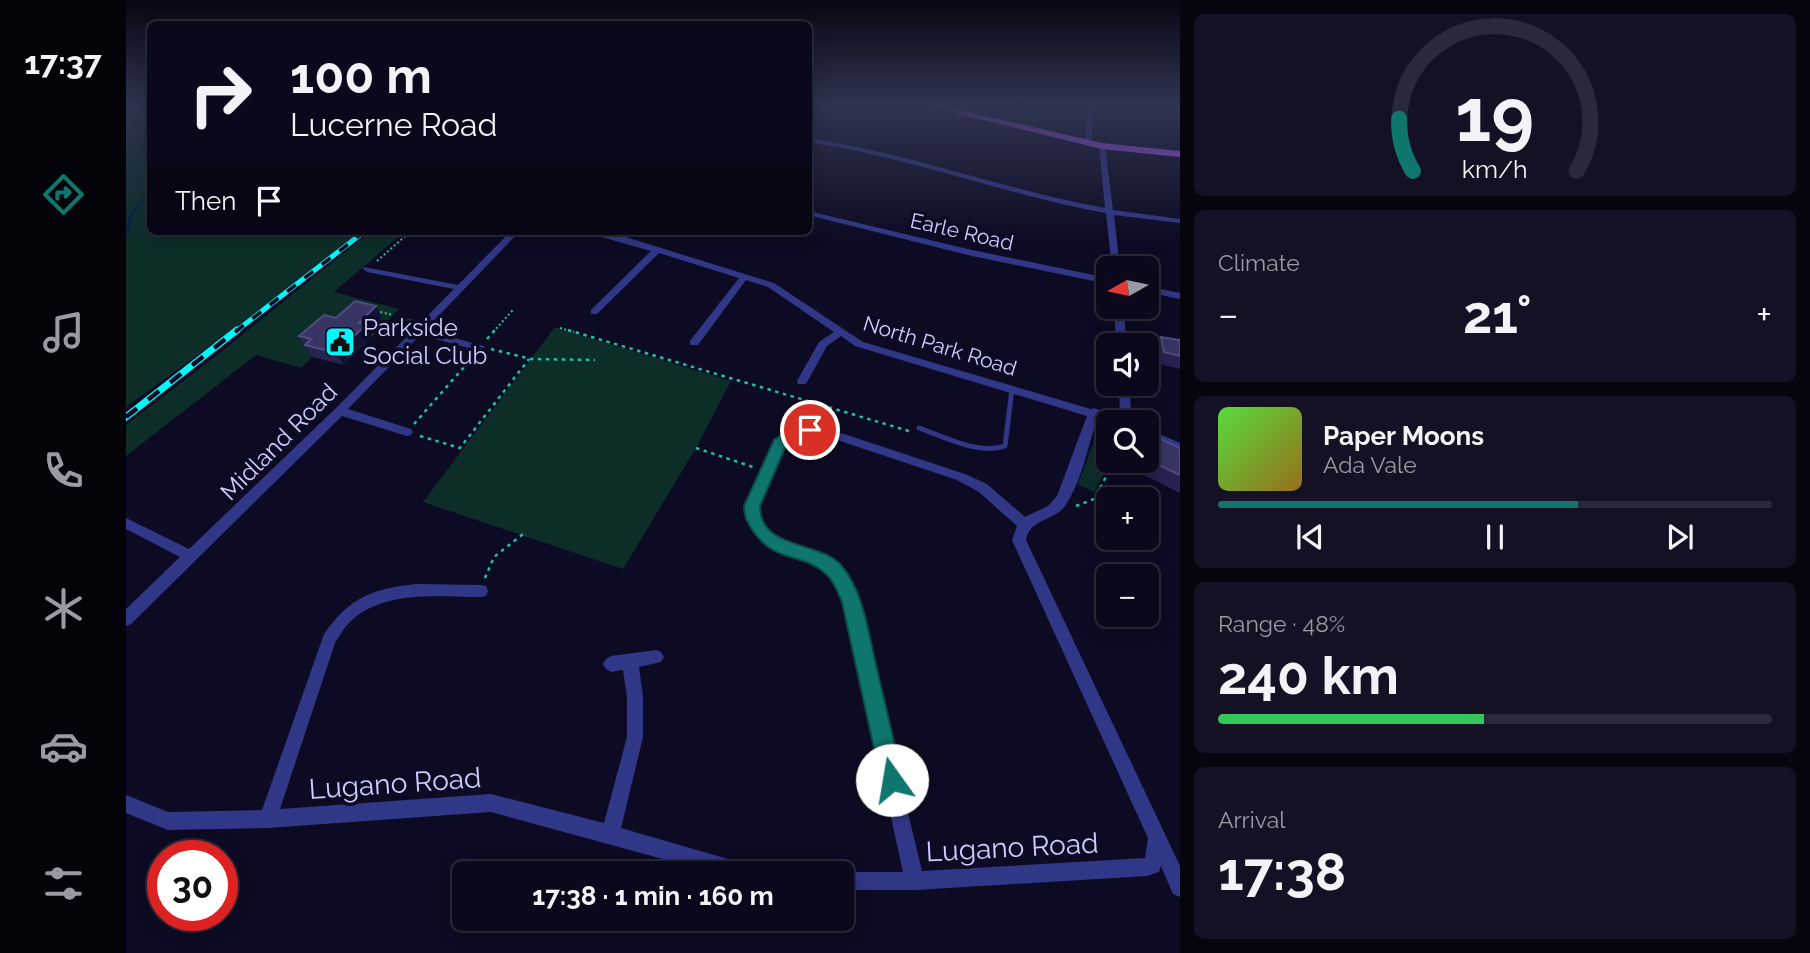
<!DOCTYPE html>
<html lang="en">
<head>
<meta charset="utf-8">
<style>
	:root { --surface:#0a081a; --page:#131123; --text:#f1f3f6; --muted:#999aa2; --line:#2a2939; --accent:#0f766e }
	body { margin:0; font-family:Raleway,sans-serif; background:var(--page); color:var(--text); height:100vh; display:flex; flex-direction:column; font-size:26px; white-space:nowrap }
	* { box-sizing:border-box; margin:0 }
	p { font-size:23px; color:var(--muted) }
	.icon { flex:none; width:38px; height:38px; fill:none; stroke:currentColor; stroke-width:2; stroke-linecap:round; stroke-linejoin:round }
	.map { position:relative; flex:1; overflow:hidden }
	.drawer { display:flex; flex-direction:column; gap:14px; padding:14px; background:#06040e; width:630px }
	.drawer>* { flex:none }
	.top-card { position:absolute; left:21px; top:21px; width:665px; height:214px; border-radius:10px; box-shadow:0 4px 18px #0003,0 0 0 2px var(--line); background:#0a081a; color:var(--text); overflow:hidden }
	.needle { width:46px; rotate:261deg }
	.fabs { position:absolute; left:970px; top:256px; display:grid; gap:14px }
	.fabs a { display:grid; place-items:center; width:63px; height:63px; border-radius:10px; background:var(--surface); box-shadow:0 4px 18px #0003,0 0 0 2px var(--line); font-size:35px }
	.speed { position:absolute; left:21px; top:840px; display:flex; gap:14px; font-size:35px; font-weight:700; text-align:center }
	.speed>* { display:grid; place-content:center; width:91px; height:91px; border-radius:50%; background:var(--surface); box-shadow:0 4px 18px #0003,0 0 0 2px var(--line); line-height:1 }
	.speed .limit { border:10px solid #d22; background:#fff; color:#111 }
	.pin { position:absolute; display:grid; place-items:center; width:60px; height:60px; color:#fff; margin:-30px; border:4px solid #fff; border-radius:50%; box-shadow:0 2px 7px #0007 }
	.me { position:absolute; width:77px; margin:-38px; rotate:347deg; stroke-linejoin:round; filter:drop-shadow(0 0 5px #0008) }
	.turn { display:flex; align-items:center; gap:24px; height:147px; padding:0 28px; font-size:32px }
	.turn .icon { width:91px; height:91px; stroke-width:2.5 }
	.turn b { display:block; font-size:49px; line-height:60px }
	.then { display:flex; align-items:center; height:66px; padding:0 28px; background:#0003; gap:14px; font-size:26px }
	.big { font-size:52px; font-weight:700; line-height:1.1 }
	.drawer .card { flex:1; display:flex; flex-direction:column; justify-content:center; gap:10px; min-width:0; padding:0 24px; border-radius:10px; background:var(--page) }
	.drawer .dial { align-items:center; gap:0 }
	.dial svg { height:182px; overflow:visible; fill:none; stroke:var(--line); stroke-width:7; stroke-linecap:round; text-anchor:middle }
	.dial text { fill:var(--text); stroke:none }
	.song { display:flex; align-items:center; gap:21px }
	.cover { width:84px; height:84px; border-radius:10px; background:linear-gradient(135deg,hsl(110 70% 55%),hsl(40 70% 35%)) }
	.played { height:7px; border-radius:4px; background:linear-gradient(90deg,var(--accent) 65%,var(--line) 65%) }
	.keys { display:flex; justify-content:space-around; direction:ltr }
	.heat { display:flex; justify-content:space-between; align-items:center; font-size:38px; direction:ltr }
	.charge { height:10px; border-radius:5px; background:linear-gradient(90deg,#34c759 48%,var(--line) 0) }
	.trip { position:absolute; left:326px; top:861px; width:402px; height:70px; border-radius:10px; background:var(--surface); box-shadow:0 4px 18px #0003,0 0 0 2px var(--line); font-weight:700; line-height:70px; text-align:center }
	main { display:flex; flex:1; min-height:0 }
	.tab-bar { display:flex; flex-direction:column; width:126px; justify-content:space-around; align-items:center; background:#04030a; color:var(--muted) }
	.tab-bar .icon { width:49px; height:49px }
	.tab-bar .on { color:var(--accent) }
	.tab-bar b { font-size:32px; color:var(--text) }
	.map>svg:first-child { display:block }
	.green { fill:#0d2d29 }
	.lines { fill:none; stroke-linecap:round; stroke-linejoin:round }
	.stream-far1 { stroke:#042142; stroke-width:2.5 }
	.stream { stroke:#042142; stroke-width:3.5 }
	.path-far1 { stroke:#21bfa5; stroke-width:2; stroke-dasharray:2 2.5; stroke-linecap:butt }
	.path { stroke:#21bfa5; stroke-width:2.5; stroke-dasharray:3.5 4.5; stroke-linecap:butt }
	.service-far1 { stroke:#313787; stroke-width:4.5 }
	.service { stroke:#313787; stroke-width:5 }
	.minor { fill:#313787; fill-rule:evenodd }
	.primary { fill:#ad54ff; fill-rule:evenodd }
	.rail-far1-casing { stroke:#00f8f7; stroke-width:5 }
	.rail-casing { stroke:#00f8f7; stroke-width:7 }
	.rail-far1 { stroke:#0d0b23; stroke-width:3.5; stroke-dasharray:11; stroke-linecap:butt }
	.rail { stroke:#0d0b23; stroke-width:4.5; stroke-dasharray:14; stroke-linecap:butt }
	.wall { fill:#272252 }
	.shaded-wall { fill:#151137 }
	.building { fill:#383465; stroke:#504c7d; stroke-width:2 }
	.route { fill:#0f766e; stroke:#0a4d48; stroke-width:2 }
	.labels { text-anchor:middle; stroke-width:7; stroke-linejoin:round; paint-order:stroke }
	.far-street-label { font-size:21px; fill:#cdcdff; stroke:#0d0b23 }
	.poi-label { font-size:24px; fill:#cdcdff; stroke:#0d0b23; text-anchor:start }
	.street-label { font-size:24px; fill:#cdcdff; stroke:#0d0b23 }
	.near-street-label { font-size:28px; fill:#cdcdff; stroke:#0d0b23 }
</style>
</head>
<body>
<main>
<nav class="tab-bar">
<b>17:37</b>
<svg class="icon on" aria-label="directions" viewBox="0 0 24 24"><path d="M12 3l9 9-9 9-9-9zM9 14v-3h6M13 9l2 2-2 2"/></svg>
<svg class="icon" aria-label="music" viewBox="0 0 24 24"><path d="M9 18V5l10-2v13"/><circle cx="6" cy="18" r="3"/><circle cx="16" cy="16" r="3"/></svg>
<svg class="icon" aria-label="phone" viewBox="0 0 24 24"><path d="M5 4h4l2 5-3 2q2 4 5 5l2-3 5 2v4C11 20 4 13 5 4z"/></svg>
<svg class="icon" aria-label="climate" viewBox="0 0 24 24"><path d="M12 3v18M4 7l16 10M4 17L20 7"/></svg>
<svg class="icon" aria-label="car" viewBox="0 0 24 24"><path d="M5 17H2v-5l4-1 3-4h7l3 4 3 1v5h-3M9 17h6M6 11h13"/><circle cx="7" cy="17" r="2"/><circle cx="17" cy="17" r="2"/></svg>
<svg class="icon" aria-label="filters" viewBox="0 0 24 24"><path d="M4 7h16M4 17h16"/><circle cx="9" cy="7" r="2"/><circle cx="15" cy="17" r="2"/></svg>
</nav>
<div class="map">
<svg width="1054" height="953" viewBox="0 0 1054 953">
	<rect width="100%" height="100%" fill="#0d0b23"/>
	<!-- green -->
	<g class="green">
		<polygon points="0,106 24,106 24,231 235,231 131,312 0,407"/>
		<polygon points="245,231 279,231 208,292 273,309 246,337 239,335 192,351 175,368 130,355 0,456 0,425 95,352"/>
		<polygon points="429,327 605,381 570,448 497,569 297,502"/>
		<polygon points="972,431 982,435 982,460 986,460 968,492 952,484"/>
	</g>
	<g class="lines">
		<!-- stream-far1 -->
		<polyline class="stream-far1" points="12,206 24,190"/>
		<!-- stream -->
		<polyline class="stream" points="0,235 5,215 13,204"/>
		<!-- path-far1 -->
		<g class="path-far1">
			<polyline points="251,261 285,231"/>
			<polyline points="250,311 267,315"/>
			<polyline points="434,328 448,332"/>
			<polyline points="367,332 387,310"/>
		</g>
		<!-- path -->
		<g class="path">
			<polyline points="442,330 783,431"/>
			<polyline points="361,339 369,330"/>
			<polyline points="365,349 405,359 469,360"/>
			<polyline points="1020,349 1028,351"/>
			<polyline points="288,424 346,358"/>
			<polyline points="294,436 334,448 403,359"/>
			<polyline points="570,448 630,468"/>
			<polyline points="950,506 968,499 989,460"/>
			<polyline points="359,578 368,557 397,534"/>
		</g>
		<!-- service-far1 -->
		<polyline class="service-far1" points="283,321 299,325"/>
		<!-- service -->
		<path class="service" d="M793,428C819,437 852,455 879,446L886,389"/>
		<!-- minor -->
		<g class="minor">
			<polygon points="962,106 968,106 965,144 962,146 959,144"/>
			<path d="M682,138C783,153 879,190 979,208L973,146L976,144L979,146L987,210L1054,219V223L988,215L994,268H986L980,213C880,195 783,157 682,142Z"/>
			<polygon points="682,211 846,250 982,278 982,284 846,256 682,215"/>
			<polygon points="385,231 394,231 299,330 358,346 358,350 354,351 294,335 222,409 285,429 287,432 285,435 281,436 216,416 5,624 0,626 0,609 54,557 0,529 0,518 63,549 210,408 328,289 241,272 237,269 238,267 332,285"/>
			<path d="M454,231H472L490,234L648,283L737,342L965,409L968,408L994,417L993,383H1003L1006,422H982L971,419C962,446 956,481 939,506C928,521 903,519 900,540L1054,866V897L1047,894L1035,866L1033,872L1021,876L789,890H716V873H712L716,872H777L718,603C710,589 705,572 689,564C667,552 642,556 628,532C623,522 620,517 620,506L649,441L660,433L683,426L700,428L839,474L861,484L899,517L922,506L931,496L961,416L729,346L715,336L701,346L680,384H672L671,381L693,342L708,332L642,287L620,280L572,345H564V341L613,278L533,253L471,314H465V310L525,251ZM683,434L699,436L831,480L853,492L891,526L886,540L1022,838L1019,858L796,871L730,597C724,587 719,572 711,564C687,540 633,552 632,506L658,447L668,439Z"/>
			<polygon points="1020,286 1054,293 1054,299 1020,292"/>
			<polygon points="988,306 998,306 1000,345 990,345"/>
			<polygon points="1020,428 1054,443 1054,452 1020,437"/>
			<path d="M290,584L355,585L360,586L362,591L360,596L355,597C311,597 255,589 222,624C217,629 213,637 209,643L154,809L365,794L478,823L501,737V697L497,670L485,672L480,669L477,664L480,659L485,656L530,650L535,652L538,657L535,662L513,667L517,697V737L495,828L619,864L626,866L628,873H588L365,812L142,828L42,830L0,813V795L42,812L136,810L198,634C224,597 246,589 290,584Z"/>
		</g>
		<!-- primary -->
		<polygon class="primary" points="800,106 816,106 976,143 1054,151 1054,157 976,149"/>
		<!-- rail-far1 casing -->
		<g class="rail-far1-casing">
			<polyline id="rail-far1" points="109,332 239,231"/>
		</g>
		<!-- rail casing -->
		<g class="rail-casing">
			<polyline id="rail" points="0,417 111,330"/>
		</g>
		<!-- rail-far1 -->
		<use href="#rail-far1" class="rail-far1"/>
		<!-- rail -->
		<use href="#rail" class="rail"/>
	</g>
	<!-- wall -->
	<g class="wall">
		<polygon points="210,318 256,318 243,331 246,337 217,365 187,357 173,336"/>
		<polygon points="1035,337 1054,340 1054,369 1028,363 1025,348"/>
		<polygon points="1020,432 1054,448 1054,493 998,465 1000,462 996,460 1020,460"/>
	</g>
	<!-- shaded-wall -->
	<polygon class="shaded-wall" points="250,306 256,318 243,331 246,337 217,365 210,353 233,323"/>
	<!-- building -->
	<g class="building">
		<polygon points="229,301 250,306 233,323 240,325 210,353 179,345 185,339 173,336 198,315 210,318"/>
		<polygon points="1035,337 1054,340 1054,356 1038,352"/>
		<polygon points="1020,432 1054,448 1054,475 1020,459"/>
	</g>
	<!-- sky -->
	<linearGradient id="sky" x2="0" y2="1"><stop stop-color="#070613"/><stop offset="0.44" stop-color="#2f3450"/><stop offset="1" stop-color="#2f3450" stop-opacity="0"/></linearGradient>
	<rect width="1054" height="239" fill="url(#sky)"/>
	<!-- route -->
	<path class="route" d="M684,425L691,430L689,434L670,440L659,448L634,506C634,550 694,541 715,565C738,592 742,632 750,665C759,704 768,742 777,780L774,788L766,791L758,788L755,780L716,602C712,593 708,581 700,574C677,552 649,564 627,531C621,522 618,517 618,506L648,440L659,432Z"/>
	<!-- icons -->
	<defs>
		<g id="civic-square" transform="scale(1.575)"><rect x="-9" y="-9" width="18" height="18" rx="4" fill="#00f8f7" stroke="#0d0b23"/><path d="M-.6-6.5H3V-4.5H.6V-3L4-1V1h2V6H-6V1h2V-1L-.6-3ZM-1.2 2.5V6h2.4V2.5Z" fill="#111"/></g>
	</defs>
	<g fill-rule="evenodd">
		<use href="#civic-square" x="214" y="342"/>
	</g>
	<g class="labels">
		<!-- far-street labels -->
		<g class="far-street-label">
			<text transform="translate(836 232) rotate(13)" y="7">Earle Road</text>
			<text transform="translate(814 346) rotate(17)" y="7">North Park Road</text>
		</g>
		<!-- poi labels -->
		<g class="poi-label">
			<text x="237" y="336">Parkside<tspan x="237" dy="28">Social Club</tspan></text>
		</g>
		<!-- street labels -->
		<g class="street-label">
			<text transform="translate(153 442) rotate(-45)" y="8">Midland Road</text>
		</g>
		<!-- near-street labels -->
		<g class="near-street-label">
			<text transform="translate(269 783) rotate(-4)" y="10">Lugano Road</text>
			<text transform="translate(886 847) rotate(-3)" y="10">Lugano Road</text>
		</g>
	</g>
</svg>
<div class="fabs">
<a><svg class="needle" viewBox="-14 -14 28 28"><path d="M0-13l5 13h-10z" fill="#e53935"/><path d="M0 13l5-13h-10z" fill="#999aa2"/></svg></a>
<a><svg class="icon" aria-label="sound" viewBox="0 0 24 24"><path d="M4 9h4l5-4v14l-5-4H4zM17 9q2 3 0 6"/></svg></a>
<a><svg class="icon" aria-label="search" viewBox="0 0 24 24"><circle cx="10" cy="10" r="6"/><path d="M15 15l6 6"/></svg></a>
<a>+</a>
<a>−</a>
</div>
<div class="speed"><div class="limit">30</div></div>
<div class="pin" style="left:684px;top:430px;background:#d93025"><svg class="icon" aria-label="arrive" viewBox="0 0 24 24"><path d="M6 21V4h12l-3 4 3 4H6"/></svg></div>
<svg class="me" style="left:766px;top:780px" viewBox="-20 -20 40 40"><circle r="19" fill="#fff"/><path d="M0-13L10 11 0 6-10 11z" fill="#0f766e"/></svg>
<div class="trip">17:38 · 1 min · 160 m</div>
<div class="top-card">
<div class="turn"><svg class="icon" aria-label="right" viewBox="0 0 24 24"><path d="M7 20v-9h11M14 6l5 5-5 5"/></svg><div><b>100 m</b>Lucerne Road</div></div>
<div class="then">Then<svg class="icon" aria-label="arrive" viewBox="0 0 24 24"><path d="M6 21V4h12l-3 4 3 4H6"/></svg></div>
</div>
</div>
<section class="drawer">
<div class="card dial"><svg viewBox="0 0 100 80">
<path d="M14 69A42 42 0 1 1 86 69"/>
<path d="M14 69A42 42 0 0 1 8 46" stroke="#0f766e"/>
<text x="50" y="56" font-size="32" font-weight="700">19</text>
<text x="50" y="72" font-size="11">km/h</text>
</svg></div>
<div class="card"><p>Climate</p>
<div class="heat"><a>−</a><b class="big">21°</b><a>+</a></div>
</div>
<div class="card">
<div class="song"><i class="cover"></i><div><b>Paper Moons</b><p>Ada Vale</p></div></div>
<div class="played"></div>
<div class="keys"><svg class="icon" aria-label="previous" viewBox="0 0 24 24"><path d="M18 5L8 12l10 7zM5 5v14"/></svg><svg class="icon" aria-label="pause" viewBox="0 0 24 24"><path d="M8 5v14M16 5v14"/></svg><svg class="icon" aria-label="next" viewBox="0 0 24 24"><path d="M6 5l10 7-10 7zM19 5v14"/></svg></div>
</div>
<div class="card"><p>Range · 48%</p><b class="big">240 km</b><div class="charge"></div></div>
<div class="card"><p>Arrival</p><b class="big">17:38</b></div>
</section>
</main>
</body>
</html>
